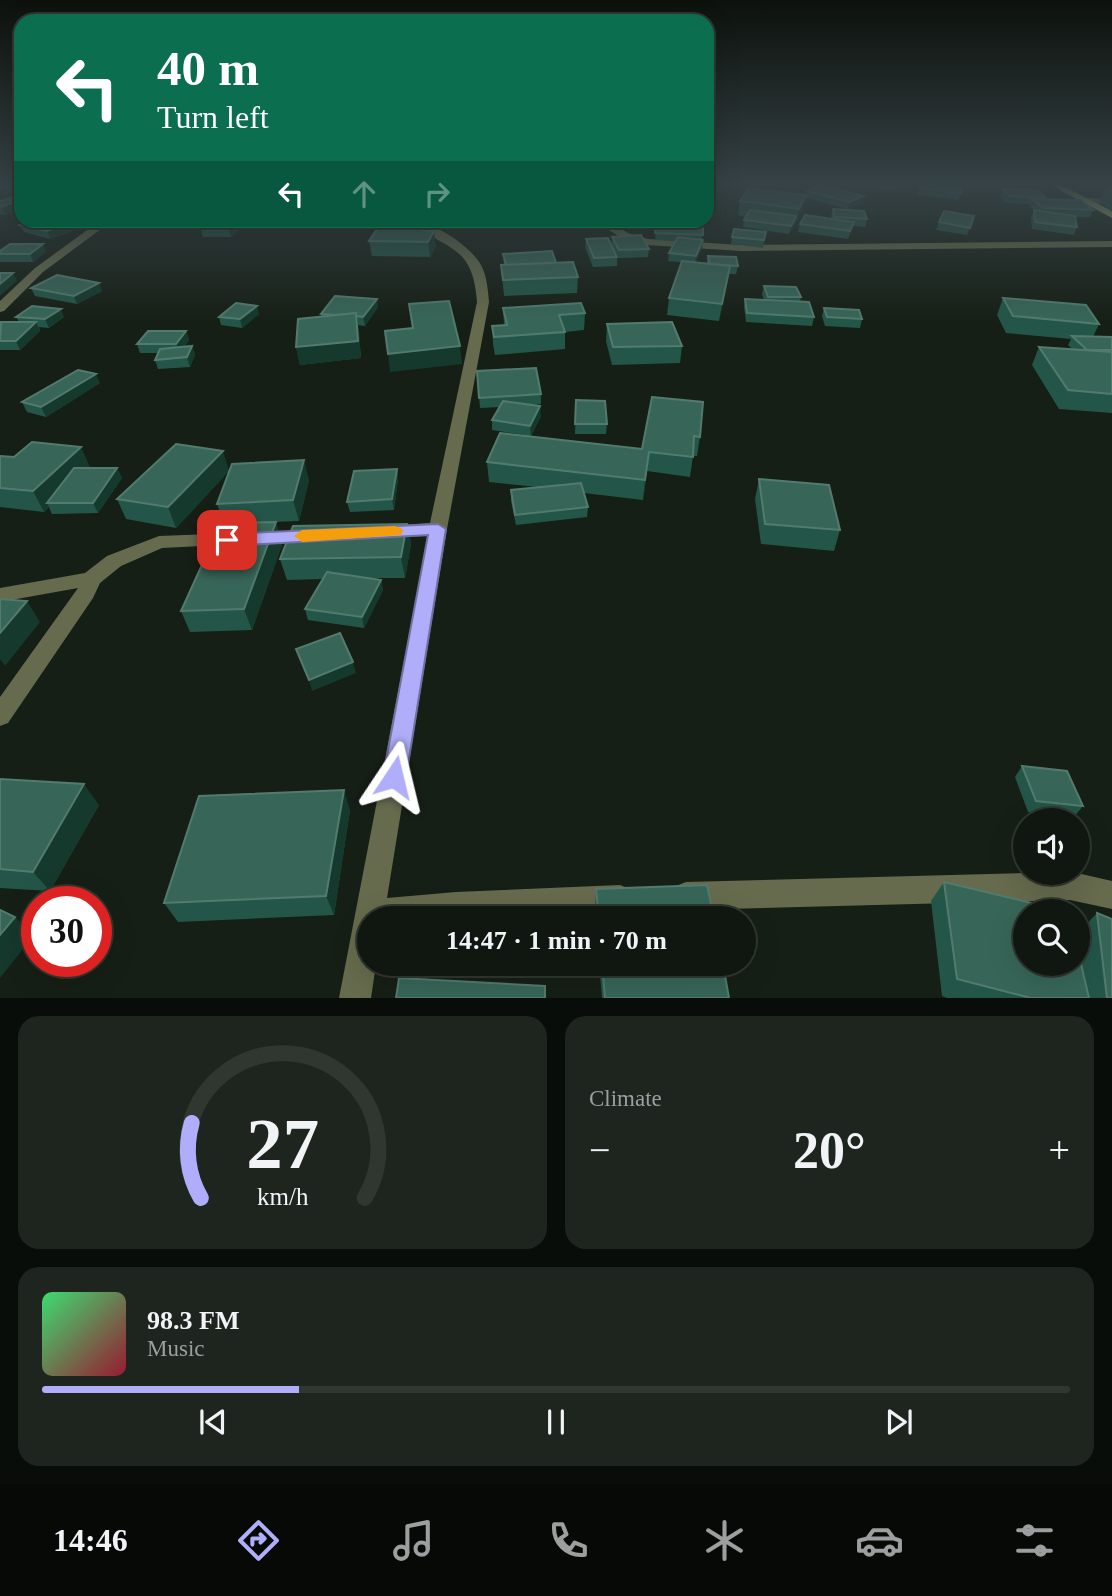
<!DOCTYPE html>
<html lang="en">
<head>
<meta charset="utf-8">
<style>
	:root { --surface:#101710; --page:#1e241e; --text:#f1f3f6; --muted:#9c9f9f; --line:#303630; --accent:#b0aefa }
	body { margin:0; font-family:Georgia,serif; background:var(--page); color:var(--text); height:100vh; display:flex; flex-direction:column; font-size:26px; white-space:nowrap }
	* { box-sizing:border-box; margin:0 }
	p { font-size:23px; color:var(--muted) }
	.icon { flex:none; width:38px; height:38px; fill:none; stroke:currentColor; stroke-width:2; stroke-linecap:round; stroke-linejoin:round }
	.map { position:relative; height:998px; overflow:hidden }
	.details { display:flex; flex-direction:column; gap:18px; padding:18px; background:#090d09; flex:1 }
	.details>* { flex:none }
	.banner { position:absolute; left:14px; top:14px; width:700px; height:214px; border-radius:21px; box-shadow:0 7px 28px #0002,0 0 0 2px var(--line); background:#0b6e4f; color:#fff; overflow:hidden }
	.controls { position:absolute; left:1013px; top:808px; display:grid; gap:14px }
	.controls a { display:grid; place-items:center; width:77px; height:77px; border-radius:50%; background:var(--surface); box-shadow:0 7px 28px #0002,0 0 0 2px var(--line); font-size:35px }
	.speed { position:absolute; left:21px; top:886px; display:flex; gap:14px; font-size:35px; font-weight:700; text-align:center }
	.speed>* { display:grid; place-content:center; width:91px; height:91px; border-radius:50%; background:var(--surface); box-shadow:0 7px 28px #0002,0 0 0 2px var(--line); line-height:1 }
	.speed .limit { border:10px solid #d22; background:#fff; color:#111 }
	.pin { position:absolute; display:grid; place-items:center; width:60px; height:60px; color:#fff; margin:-30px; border-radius:14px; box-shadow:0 4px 10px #0006 }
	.me { position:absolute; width:77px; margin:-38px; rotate:10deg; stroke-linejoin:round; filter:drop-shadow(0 0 5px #0008) }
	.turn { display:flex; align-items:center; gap:24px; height:147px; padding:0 28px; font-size:32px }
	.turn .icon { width:91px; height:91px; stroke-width:2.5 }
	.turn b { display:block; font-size:49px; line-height:60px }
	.lanes { display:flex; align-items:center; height:66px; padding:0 28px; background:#0003; justify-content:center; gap:35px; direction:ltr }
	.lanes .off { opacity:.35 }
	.big { font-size:52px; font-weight:800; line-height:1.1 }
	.details .tile { flex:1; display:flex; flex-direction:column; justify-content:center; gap:10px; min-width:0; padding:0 24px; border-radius:21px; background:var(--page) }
	.details .dial { align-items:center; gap:0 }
	.dial svg { height:182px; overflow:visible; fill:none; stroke:var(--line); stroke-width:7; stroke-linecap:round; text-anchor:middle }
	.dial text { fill:var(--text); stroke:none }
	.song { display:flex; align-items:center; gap:21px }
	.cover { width:84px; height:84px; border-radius:10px; background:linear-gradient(135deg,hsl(140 70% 55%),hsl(350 70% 35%)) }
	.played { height:7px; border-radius:4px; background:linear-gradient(90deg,var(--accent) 25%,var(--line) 25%) }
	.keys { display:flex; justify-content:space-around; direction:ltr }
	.heat { display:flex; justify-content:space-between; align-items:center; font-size:38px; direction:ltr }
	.details .tiles { flex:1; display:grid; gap:18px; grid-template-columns:1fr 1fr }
	.tile:last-child { grid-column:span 2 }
	.trip { position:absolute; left:357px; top:906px; width:399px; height:70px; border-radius:35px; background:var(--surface); box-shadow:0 7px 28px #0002,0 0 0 2px var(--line); font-weight:800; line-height:70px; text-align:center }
	.tabs { display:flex; height:112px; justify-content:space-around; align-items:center; background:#060906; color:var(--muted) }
	.tabs .icon { width:49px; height:49px }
	.tabs .current { color:var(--accent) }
	.tabs b { font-size:32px; color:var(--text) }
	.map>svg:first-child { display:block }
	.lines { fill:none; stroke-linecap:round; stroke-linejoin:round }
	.minor { fill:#666b4d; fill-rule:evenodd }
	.major { fill:#b2bc7b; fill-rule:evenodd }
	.wall { fill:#235648 }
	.shaded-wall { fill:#15392c }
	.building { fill:#376658; stroke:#527b6e; stroke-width:2 }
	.route { fill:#b0aefa; stroke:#7271a2; stroke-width:2 }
	.slow { fill:#f59e0b }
</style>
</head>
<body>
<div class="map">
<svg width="1112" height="998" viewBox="0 0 1112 998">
	<rect width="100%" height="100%" fill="#161f15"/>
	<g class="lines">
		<!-- minor -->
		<g class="minor">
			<polygon points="1082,198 1112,198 1112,204 1085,203 1080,200"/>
			<polygon points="101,220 113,220 43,272 4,311 0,312 0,301 35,268"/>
			<path d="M407,220C431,220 469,244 481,265C487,276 488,290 489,302L447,529L387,898L456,892L620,885L630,889L634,899L630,909L620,913L495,919H369V964H376L371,998H339L428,536L385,538L378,536L376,532L378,528L385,526L430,523L477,302C473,243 446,251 407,220Z"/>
			<polygon points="593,220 606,220 628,233 648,239 741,245 1112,241 1112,247 741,251 647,245 620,237"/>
			<polygon points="311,530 318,532 320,536 318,540 162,548 121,566 100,583 93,598 8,723 0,726 0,697 78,588 0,602 0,588 85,573 107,556 159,536"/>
			<polygon points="1026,873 1077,873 1112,881 1112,909 1070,900 686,910 676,906 672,896 676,886 686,882"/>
		</g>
		<!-- major -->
		<polygon class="major" points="1049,184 1059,184 1112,211 1112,218"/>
	</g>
	<!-- wall -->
	<g class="wall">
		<polygon points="860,184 896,184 894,190 860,187"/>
		<polygon points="920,184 961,193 958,200 917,195"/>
		<polygon points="1105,188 1112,188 1112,212 1099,201"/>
		<polygon points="1002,189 1045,197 1044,199 1093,210 1090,217 1075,217 1077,227 1074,235 1032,229 1031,218 1034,210 1029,206 1030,204 1006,203 1000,196"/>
		<polygon points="21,191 21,209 5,215 0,214 0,201 20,196 18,192"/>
		<polygon points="807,191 862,204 848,209 806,198"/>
		<polygon points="806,195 803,209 789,234 743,227 744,220 746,217 738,215 740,201"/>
		<polygon points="833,209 867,219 865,227 853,226 848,239 798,232 800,224 832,219 831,216"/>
		<polygon points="974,216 967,235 936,230 939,222"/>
		<polygon points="383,220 429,220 431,231 436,246 430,257 372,256 369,241"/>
		<polygon points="75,221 78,229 50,239 24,232 20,225"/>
		<polygon points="247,221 231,237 203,237 201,229"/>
		<polygon points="657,221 703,224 702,248 695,263 707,264 708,256 738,266 736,274 729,274 719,321 667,315 669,298 681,262 668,261 669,253 675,241 655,240"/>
		<polygon points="734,229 766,232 763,248 731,244"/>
		<polygon points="612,237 649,249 648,257 619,258 612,245"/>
		<polygon points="586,239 617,257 617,266 593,267 585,247"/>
		<polygon points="0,251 46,252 33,262 0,262"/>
		<polygon points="503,254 556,263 578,277 577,293 504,296 501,265 504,265"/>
		<polygon points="764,286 801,297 800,301 814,317 812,326 746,322 744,307 745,299 764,300 762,294"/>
		<polygon points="31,288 102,291 77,304 35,296"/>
		<polygon points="1003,298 1099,324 1093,337 1112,337 1112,413 1059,409 1032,365 1039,347 1072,349 1068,345 1071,339 1006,333 997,315"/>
		<polygon points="378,307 365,326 358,325 361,358 300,365 296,347 321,317 321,314"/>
		<polygon points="503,308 585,313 584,330 565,332 565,349 495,355 493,344 492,326 504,326"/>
		<polygon points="824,308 862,319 860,328 825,326 822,316"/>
		<polygon points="259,314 242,328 221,325 219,317"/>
		<polygon points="16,317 64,317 49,328 39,327 40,331 20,350 0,350 0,323 19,322"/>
		<polygon points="607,324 682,346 680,363 612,365 606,341"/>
		<polygon points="186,331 189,340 184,347 192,346 195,355 190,367 158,369 155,360 158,353 140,353 137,344"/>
		<polygon points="477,371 541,394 541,404 532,405 541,416 531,436 492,430 492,420 500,407 480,408"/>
		<polygon points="100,383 46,417 27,412 22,402"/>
		<polygon points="652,397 700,437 697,456 693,456 690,477 647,471 643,500 584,493 588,507 587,517 516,525 511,501 511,490 537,487 489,482 487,462 642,449"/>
		<polygon points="576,400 607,424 606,434 575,434"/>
		<polygon points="0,456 90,467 89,468 117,468 122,478 98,513 52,514 49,507 44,512 0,507"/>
		<polygon points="397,469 398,479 394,510 350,512 347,502"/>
		<polygon points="229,471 176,528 126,519 117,499"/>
		<polygon points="759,479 840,530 834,551 761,544 755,499"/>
		<polygon points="309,480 299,521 273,522 283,542 252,630 190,632 181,611 224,523 217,504"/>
		<polygon points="407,524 411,544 405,578 372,578 381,580 383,590 364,628 308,620 305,609 323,579 287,580 280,559"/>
		<polygon points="1022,766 1083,806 1074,817 1028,812 1015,777"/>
		<polygon points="0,779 99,805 50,891 0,888"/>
		<polygon points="350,810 334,915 178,922 164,903"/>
		<polygon points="944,882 1082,967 1079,932 1097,913 1112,998 947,998 942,996 931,901"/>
		<polygon points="596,889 714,919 596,919 595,908"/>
		<polygon points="599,964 723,964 729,998 602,998"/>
	</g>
	<!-- shaded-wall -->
	<g class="shaded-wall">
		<polygon points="13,184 16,191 0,197 0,189"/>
		<polygon points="806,195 803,209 796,223 799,209"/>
		<polygon points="864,196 862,204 848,209 849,202"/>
		<polygon points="21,200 21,209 5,215 2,208"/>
		<polygon points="796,216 794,224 789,234 791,226"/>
		<polygon points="238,220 247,221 231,237 229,229"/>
		<polygon points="428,220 429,220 431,233 423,230"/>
		<polygon points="75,221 78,229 50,239 47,231"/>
		<polygon points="434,231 436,246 430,257 428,242"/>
		<polygon points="703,240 702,248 695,264 696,256"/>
		<polygon points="43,244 46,252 33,262 30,254"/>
		<polygon points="730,266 728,282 719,321 722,304"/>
		<polygon points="13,273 17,281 0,296 0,284"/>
		<polygon points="99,283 102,291 77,304 74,296"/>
		<polygon points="377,299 378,307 365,326 363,317"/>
		<polygon points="257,306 259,314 242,328 240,319"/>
		<polygon points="61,309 64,317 49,328 45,319"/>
		<polygon points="356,313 359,330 361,358 300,365 296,347"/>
		<polygon points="36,322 40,331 20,350 16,341"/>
		<polygon points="186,331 189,340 179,353 176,344"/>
		<polygon points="192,346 195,355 190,367 187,357"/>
		<polygon points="460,346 462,364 390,372 388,354"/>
		<polygon points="96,374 100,383 46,417 41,407"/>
		<polygon points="540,406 541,416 531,436 530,426"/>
		<polygon points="81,447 90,467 52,503 47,503 49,507 44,512 33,491"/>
		<polygon points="223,451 229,471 176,528 168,507"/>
		<polygon points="649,452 647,471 643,500 645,480"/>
		<polygon points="304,460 309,480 299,521 293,500"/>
		<polygon points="117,468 122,478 98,513 93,503"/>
		<polygon points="397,469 398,479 394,510 392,499"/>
		<polygon points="276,522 283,542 252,630 244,609"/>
		<polygon points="407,524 411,544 405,578 401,557"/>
		<polygon points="381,580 383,590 364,628 362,617"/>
		<polygon points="27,601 40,622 5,666 0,659 0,633"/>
		<polygon points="353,662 356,673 312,691 309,680"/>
		<polygon points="84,784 99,805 50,891 33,872"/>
		<polygon points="344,790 350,810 334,915 326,896"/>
		<polygon points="15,917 34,935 0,978 0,935"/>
	</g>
	<!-- building -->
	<g class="building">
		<polygon points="0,184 13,184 0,189"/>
		<polygon points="920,184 962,184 961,193 919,188"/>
		<polygon points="822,185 864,196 849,202 807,191"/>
		<polygon points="749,188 806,195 799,209 740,201"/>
		<polygon points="1105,188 1112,188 1112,193"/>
		<polygon points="1002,189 1038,190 1045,197 1009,196"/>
		<polygon points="15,196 21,196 21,200 0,207 0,201"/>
		<polygon points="1032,199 1080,200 1093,210 1043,208"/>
		<polygon points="833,209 864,211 867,219 834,217"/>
		<polygon points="750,210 796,216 791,226 744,220"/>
		<polygon points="1034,210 1075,216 1077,227 1035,222"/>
		<polygon points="944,211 974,216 970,228 939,222"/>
		<polygon points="805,215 854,222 850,231 800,224"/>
		<polygon points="33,220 71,220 75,221 47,231 20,225"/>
		<polygon points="210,220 238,220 229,229 201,229"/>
		<polygon points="383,220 428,220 423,230 434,231 428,242 369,241"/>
		<polygon points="657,221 703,224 703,235 655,233"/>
		<polygon points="734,229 766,232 764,240 732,237"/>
		<polygon points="641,235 649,249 619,250 612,237"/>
		<polygon points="678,237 703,240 696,256 669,253"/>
		<polygon points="608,238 617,257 594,258 586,239"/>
		<polygon points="10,244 43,244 30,254 0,254 0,251"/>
		<polygon points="552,251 556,263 506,265 503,254"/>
		<polygon points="708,256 736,257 738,266 709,264"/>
		<polygon points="682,261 730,266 722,304 669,298"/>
		<polygon points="573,262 578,277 503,280 501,265"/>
		<polygon points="0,273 13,273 0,284"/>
		<polygon points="57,275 99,283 74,296 31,288"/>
		<polygon points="764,286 796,287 801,297 768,297"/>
		<polygon points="335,296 377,299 363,317 356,316 356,313 335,315 321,314"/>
		<polygon points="1003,298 1086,305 1099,324 1013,316"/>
		<polygon points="745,299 809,302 814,317 747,313"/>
		<polygon points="449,301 460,346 388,354 385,331 413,328 409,304"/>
		<polygon points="236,303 257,306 240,319 219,317"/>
		<polygon points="581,303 585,313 559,315 565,332 494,337 492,326 507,325 503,308"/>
		<polygon points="32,306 61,309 45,319 16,317"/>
		<polygon points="824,308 859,310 862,319 827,317"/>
		<polygon points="356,313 358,341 296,347 298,319"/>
		<polygon points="1,322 36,322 16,341 0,341"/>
		<polygon points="672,322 682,346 613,347 607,324"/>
		<polygon points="148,331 186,331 176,344 137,344"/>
		<polygon points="1072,336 1112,337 1112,350 1087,350"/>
		<polygon points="192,346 187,357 155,360 160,349"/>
		<polygon points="1039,347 1112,352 1112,394 1068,390"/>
		<polygon points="536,368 541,394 479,398 477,371"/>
		<polygon points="78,370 96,374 41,407 22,402"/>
		<polygon points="652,397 703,402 700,437 694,436 693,457 649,452 645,480 487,462 500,433 642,449"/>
		<polygon points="576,400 605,401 607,424 575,424"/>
		<polygon points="503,401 540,406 530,426 492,420"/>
		<polygon points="32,442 81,447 33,491 0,488 0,456 14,457"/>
		<polygon points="176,444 223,451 168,507 117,499"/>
		<polygon points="304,460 293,500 217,504 232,464"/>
		<polygon points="74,468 117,468 93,503 47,503"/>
		<polygon points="397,469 392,499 347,502 354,471"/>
		<polygon points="759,479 829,485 840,530 765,524"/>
		<polygon points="581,483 588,507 515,515 511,490"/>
		<polygon points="276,522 244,609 181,611 221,523"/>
		<polygon points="407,524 401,557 280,559 293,526"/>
		<polygon points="327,572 381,580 362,617 305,609"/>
		<polygon points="0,599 27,601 0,633"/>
		<polygon points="340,633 353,662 309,680 296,649"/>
		<polygon points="1022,766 1067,771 1083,806 1036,801"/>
		<polygon points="0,779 84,784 33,872 0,869"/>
		<polygon points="344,790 326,896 164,903 199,796"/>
		<polygon points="944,882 1069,912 1026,912 1026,964 1078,964 1078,951 1089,998 1031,998 957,979"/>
		<polygon points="707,885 714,919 599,919 596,889"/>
		<polygon points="0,910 15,917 0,935"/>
		<polygon points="1097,913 1112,919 1112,998 1107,998"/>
		<polygon points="602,964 723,964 729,998 605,998"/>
		<polygon points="399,978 545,986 545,998 396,998"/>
	</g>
	<!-- sky -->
	<linearGradient id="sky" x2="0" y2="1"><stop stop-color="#0c110c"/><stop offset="0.57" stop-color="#364246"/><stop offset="1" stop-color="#364246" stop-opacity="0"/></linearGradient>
	<rect width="1112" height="323" fill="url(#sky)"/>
	<!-- route -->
	<polygon class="route" points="438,524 446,529 406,777 402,784 394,787 386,784 383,777 428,535 227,546 218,540 227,534"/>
	<!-- slow -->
	<polygon class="slow" points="395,526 401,528 403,531 401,535 302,542 294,536 302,530"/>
</svg>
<div class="controls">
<a><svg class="icon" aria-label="sound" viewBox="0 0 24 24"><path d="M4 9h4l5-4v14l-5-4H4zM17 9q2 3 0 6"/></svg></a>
<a><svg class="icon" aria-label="search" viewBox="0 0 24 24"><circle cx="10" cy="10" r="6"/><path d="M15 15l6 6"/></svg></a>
</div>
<div class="speed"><div class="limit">30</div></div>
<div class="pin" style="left:227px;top:540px;background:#d93025"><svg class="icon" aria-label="arrive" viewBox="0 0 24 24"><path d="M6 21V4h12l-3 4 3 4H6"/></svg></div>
<svg class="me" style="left:394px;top:777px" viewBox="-20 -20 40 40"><path d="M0-17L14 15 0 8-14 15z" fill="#b0aefa" stroke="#fff" stroke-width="4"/></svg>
<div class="trip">14:47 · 1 min · 70 m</div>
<div class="banner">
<div class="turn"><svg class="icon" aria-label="left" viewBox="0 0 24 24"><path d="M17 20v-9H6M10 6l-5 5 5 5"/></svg><div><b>40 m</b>Turn left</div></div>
<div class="lanes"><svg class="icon" aria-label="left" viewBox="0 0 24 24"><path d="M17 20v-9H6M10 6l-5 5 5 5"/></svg><svg class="icon off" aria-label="ahead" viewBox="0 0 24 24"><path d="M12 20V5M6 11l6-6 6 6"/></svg><svg class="icon off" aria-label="right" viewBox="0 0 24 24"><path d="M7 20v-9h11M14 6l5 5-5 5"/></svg></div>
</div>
</div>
<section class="details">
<div class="tiles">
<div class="tile dial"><svg viewBox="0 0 100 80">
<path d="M14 69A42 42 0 1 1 86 69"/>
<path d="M14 69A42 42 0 0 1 10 36" stroke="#b0aefa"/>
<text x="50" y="56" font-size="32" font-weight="700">27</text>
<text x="50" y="72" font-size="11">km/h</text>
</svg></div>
<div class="tile"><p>Climate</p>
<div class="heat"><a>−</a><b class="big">20°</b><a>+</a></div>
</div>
<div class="tile">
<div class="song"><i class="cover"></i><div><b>98.3 FM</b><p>Music</p></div></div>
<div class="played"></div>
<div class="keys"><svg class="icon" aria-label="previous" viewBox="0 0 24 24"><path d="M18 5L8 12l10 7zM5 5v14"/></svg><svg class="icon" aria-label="pause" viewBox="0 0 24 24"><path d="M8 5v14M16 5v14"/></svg><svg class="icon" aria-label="next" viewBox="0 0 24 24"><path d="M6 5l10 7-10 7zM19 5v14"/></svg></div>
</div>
</div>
</section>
<nav class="tabs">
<b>14:46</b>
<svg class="icon current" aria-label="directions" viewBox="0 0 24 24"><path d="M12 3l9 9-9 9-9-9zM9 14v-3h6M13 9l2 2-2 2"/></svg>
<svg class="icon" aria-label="music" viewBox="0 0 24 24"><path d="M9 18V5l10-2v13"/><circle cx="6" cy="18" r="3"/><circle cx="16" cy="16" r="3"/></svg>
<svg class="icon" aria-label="phone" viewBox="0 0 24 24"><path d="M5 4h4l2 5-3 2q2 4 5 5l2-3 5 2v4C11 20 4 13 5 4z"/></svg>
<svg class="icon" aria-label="climate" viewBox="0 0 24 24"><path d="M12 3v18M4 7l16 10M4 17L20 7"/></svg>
<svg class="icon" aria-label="car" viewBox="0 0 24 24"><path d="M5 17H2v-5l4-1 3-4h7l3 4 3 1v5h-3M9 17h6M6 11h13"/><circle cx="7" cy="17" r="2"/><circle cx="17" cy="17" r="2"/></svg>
<svg class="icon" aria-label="filters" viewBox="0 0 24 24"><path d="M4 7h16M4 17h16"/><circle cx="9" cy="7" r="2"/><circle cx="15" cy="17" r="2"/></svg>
</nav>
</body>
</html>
